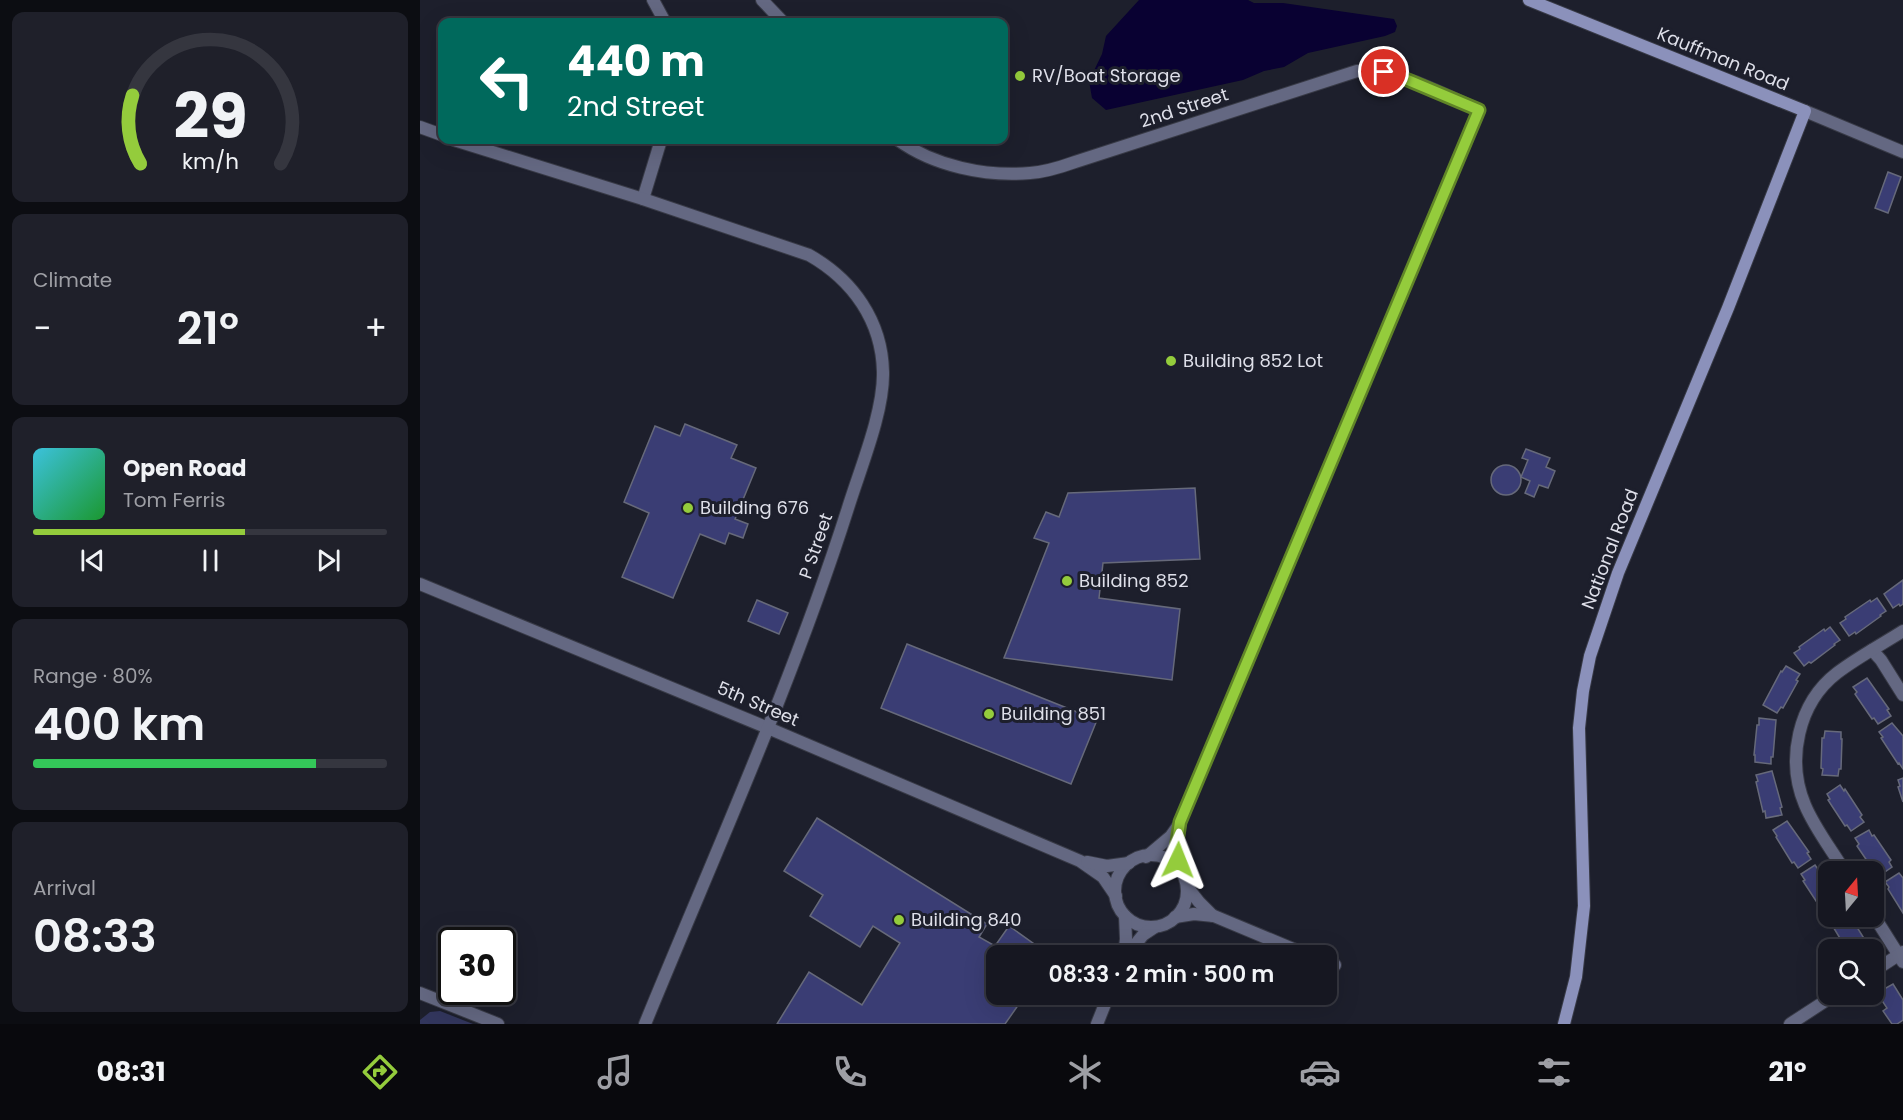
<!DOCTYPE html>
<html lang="en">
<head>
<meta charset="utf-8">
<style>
	:root { --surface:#161721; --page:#1f202a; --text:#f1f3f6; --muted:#9e9fa5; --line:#35363f; --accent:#94cc3c }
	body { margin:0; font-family:Poppins,sans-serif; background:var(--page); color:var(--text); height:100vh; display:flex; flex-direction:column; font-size:22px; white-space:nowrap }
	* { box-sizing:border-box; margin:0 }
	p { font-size:20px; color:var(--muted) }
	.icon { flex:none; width:33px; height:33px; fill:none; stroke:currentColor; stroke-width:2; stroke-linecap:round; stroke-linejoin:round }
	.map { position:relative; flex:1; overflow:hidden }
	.details { display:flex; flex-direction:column; gap:12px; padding:12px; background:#0c0d12; width:420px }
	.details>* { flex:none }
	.banner { position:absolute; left:18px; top:18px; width:570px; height:126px; border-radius:12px; box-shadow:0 6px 24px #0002,0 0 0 2px var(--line); background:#00695c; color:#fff; overflow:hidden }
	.needle { width:39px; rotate:18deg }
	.buttons { position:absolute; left:1398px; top:861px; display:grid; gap:12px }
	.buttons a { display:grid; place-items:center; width:66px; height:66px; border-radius:12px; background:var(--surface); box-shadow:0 6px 24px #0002,0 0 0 2px var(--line); font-size:30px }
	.speed { position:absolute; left:18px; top:927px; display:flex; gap:12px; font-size:30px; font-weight:700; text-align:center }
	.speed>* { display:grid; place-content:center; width:78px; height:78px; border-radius:50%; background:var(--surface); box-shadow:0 6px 24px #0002,0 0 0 2px var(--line); line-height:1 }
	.speed .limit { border:3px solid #111; border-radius:9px; background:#fff; color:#111 }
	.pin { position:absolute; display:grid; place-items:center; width:51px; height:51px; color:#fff; margin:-26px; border:3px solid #fff; border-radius:50%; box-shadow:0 2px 6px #0007 }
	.me { position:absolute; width:66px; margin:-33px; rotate:2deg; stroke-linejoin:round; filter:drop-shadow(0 0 4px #0008) }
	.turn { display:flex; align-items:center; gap:21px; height:126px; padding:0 30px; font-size:27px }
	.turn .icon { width:78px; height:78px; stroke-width:2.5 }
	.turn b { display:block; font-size:42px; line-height:51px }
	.big { font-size:45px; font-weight:600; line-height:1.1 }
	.details .card { flex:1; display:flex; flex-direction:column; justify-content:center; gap:9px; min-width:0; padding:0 21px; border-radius:12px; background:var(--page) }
	.details .dial { align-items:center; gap:0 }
	.dial svg { height:156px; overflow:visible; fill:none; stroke:var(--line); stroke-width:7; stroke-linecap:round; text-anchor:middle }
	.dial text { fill:var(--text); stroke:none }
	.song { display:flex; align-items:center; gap:18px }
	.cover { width:72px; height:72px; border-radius:9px; background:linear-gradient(135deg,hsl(190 70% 55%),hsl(130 70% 35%)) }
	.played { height:6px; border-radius:3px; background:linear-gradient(90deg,var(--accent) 60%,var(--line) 60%) }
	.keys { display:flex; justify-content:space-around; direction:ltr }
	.heat { display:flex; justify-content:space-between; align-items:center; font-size:33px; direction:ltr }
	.charge { height:9px; border-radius:4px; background:linear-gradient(90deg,#34c759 80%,var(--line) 0) }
	.trip { position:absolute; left:566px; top:945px; width:351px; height:60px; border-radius:12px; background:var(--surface); box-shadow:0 6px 24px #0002,0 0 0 2px var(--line); font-weight:600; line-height:60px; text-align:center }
	.dock { display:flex; height:96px; justify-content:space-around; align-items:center; background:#09090d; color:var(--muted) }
	.dock .icon { width:42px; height:42px }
	.dock .selected { color:var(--accent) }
	.dock b { font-size:27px; color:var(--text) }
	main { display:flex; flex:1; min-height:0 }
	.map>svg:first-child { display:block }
	.green { fill:#32365d }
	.water { fill:#090132 }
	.building { fill:#3a3d74; stroke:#66697a; stroke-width:1.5 }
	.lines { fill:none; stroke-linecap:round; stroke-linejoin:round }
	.minor-casing { stroke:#383a46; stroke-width:14 }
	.tertiary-casing { stroke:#383a46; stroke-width:14 }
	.secondary-casing { stroke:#383a46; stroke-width:14 }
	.minor { stroke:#646882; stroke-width:12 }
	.tertiary { stroke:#646882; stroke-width:12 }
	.secondary { stroke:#8b91bb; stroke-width:12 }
	.route-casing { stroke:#608527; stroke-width:15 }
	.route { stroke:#94cc3c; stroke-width:10 }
	.poi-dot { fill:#94cc3c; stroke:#1d1f2c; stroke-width:2 }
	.labels { text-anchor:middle; stroke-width:6; stroke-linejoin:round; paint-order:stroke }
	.street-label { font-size:18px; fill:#dedfe9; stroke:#1d1f2c }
	.poi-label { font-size:18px; fill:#dedfe9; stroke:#1d1f2c; text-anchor:start }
</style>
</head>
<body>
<main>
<section class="details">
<div class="card dial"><svg viewBox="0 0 100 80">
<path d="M14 69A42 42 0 1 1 86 69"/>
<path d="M14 69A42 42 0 0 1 10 34" stroke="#94cc3c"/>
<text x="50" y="56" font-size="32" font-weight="700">29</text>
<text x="50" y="72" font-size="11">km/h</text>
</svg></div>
<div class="card"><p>Climate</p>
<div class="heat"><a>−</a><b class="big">21°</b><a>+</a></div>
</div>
<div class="card">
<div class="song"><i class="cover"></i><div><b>Open Road</b><p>Tom Ferris</p></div></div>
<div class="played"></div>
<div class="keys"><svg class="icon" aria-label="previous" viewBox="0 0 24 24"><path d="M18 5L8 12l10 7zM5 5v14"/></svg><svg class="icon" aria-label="pause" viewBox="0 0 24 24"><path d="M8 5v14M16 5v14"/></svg><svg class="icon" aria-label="next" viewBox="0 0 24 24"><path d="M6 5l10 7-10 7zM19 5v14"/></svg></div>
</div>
<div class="card"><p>Range · 80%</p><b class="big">400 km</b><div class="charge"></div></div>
<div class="card"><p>Arrival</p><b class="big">08:33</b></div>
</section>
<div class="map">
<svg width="1483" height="1024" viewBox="0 0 1483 1024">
	<rect width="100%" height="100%" fill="#1d1f2c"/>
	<!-- green -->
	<polygon class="green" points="20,1011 53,1024 0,1024 0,1020 10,1012"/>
	<!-- water -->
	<polygon class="water" points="719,0 828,0 834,3 863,3 974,19 977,26 975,32 965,36 888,53 864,67 844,71 823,80 686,110 672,98 669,81 682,54 686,36"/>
	<!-- building -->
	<g class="building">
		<polygon points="1468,172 1481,177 1468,213 1455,208"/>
		<polygon points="265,424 317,445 311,458 336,468 315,519 328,524 323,538 309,533 305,544 280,534 253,598 202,577 229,513 204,502 235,426 260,436"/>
		<polygon points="1106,449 1130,458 1126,467 1135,471 1128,488 1119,485 1114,497 1105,493 1110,481 1101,477 1108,460 1102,458"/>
		<circle cx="1086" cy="480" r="15"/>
		<polygon points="775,488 780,559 683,563 679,598 760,609 752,680 584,658 629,543 614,538 626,512 639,517 648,493"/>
		<polygon points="1483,580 1483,604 1480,606 1479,604 1473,608 1464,594"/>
		<polygon points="1457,598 1466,611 1460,615 1461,616 1436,634 1435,632 1429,636 1420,623 1426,619 1425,617 1450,600 1451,602"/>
		<polygon points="337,600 368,613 359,634 328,621"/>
		<polygon points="1410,627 1420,640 1414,644 1415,645 1391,663 1389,662 1384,666 1374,653 1380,649 1379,647 1404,629 1405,631"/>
		<polygon points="487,644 677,720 651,784 461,708"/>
		<polygon points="1366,666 1380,674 1376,680 1378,681 1363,708 1361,707 1357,713 1343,705 1361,671 1362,672"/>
		<polygon points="1447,678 1469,709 1467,710 1471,716 1458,724 1454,718 1452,719 1435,694 1437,692 1433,687"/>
		<polygon points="1339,718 1356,720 1353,757 1351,757 1351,764 1335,762 1335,755 1334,755 1337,725 1339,725"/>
		<polygon points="1472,723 1483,736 1483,769 1479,763 1478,764 1461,738 1463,737 1459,732"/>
		<polygon points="1405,731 1421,732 1421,739 1422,739 1421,769 1419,769 1418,776 1402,775 1403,769 1401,768 1402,738 1404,738"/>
		<polygon points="1352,771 1362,807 1360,808 1362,815 1346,818 1345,811 1343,812 1336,782 1338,781 1336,775"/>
		<polygon points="1483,778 1483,802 1478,787 1480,786 1478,780"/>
		<polygon points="1420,785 1424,791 1425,789 1442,815 1440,817 1444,822 1431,831 1427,825 1425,826 1408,800 1410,799 1407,794"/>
		<polygon points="397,818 567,924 559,937 575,946 589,926 631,956 576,956 576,994 606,994 585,1024 357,1024 389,972 442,1005 480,943 453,926 440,947 390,916 403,895 364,871"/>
		<polygon points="1367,821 1389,852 1387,853 1391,859 1378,868 1374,862 1372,863 1356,837 1357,836 1353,830"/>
		<polygon points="1449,830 1452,836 1454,835 1471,860 1469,862 1472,867 1459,876 1455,870 1454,871 1437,846 1439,844 1435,838"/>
		<polygon points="1395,865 1408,884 1408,909 1405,912 1401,906 1400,907 1383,881 1385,880 1381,874"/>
		<polygon points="1479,873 1483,878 1483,913 1468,889 1469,887 1465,882"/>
		<polygon points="1412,916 1430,916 1445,940 1443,942 1447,947 1444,950 1427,950 1412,925 1413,924 1410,918"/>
		<polygon points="1473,984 1483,1000 1483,1020 1477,1024 1472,1024 1463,1011 1467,1008 1457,993"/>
	</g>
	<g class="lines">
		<!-- minor casing -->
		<g class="minor-casing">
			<g id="minor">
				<polyline points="233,0 245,22"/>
				<polyline points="342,0 363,22"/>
				<path d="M478,140C514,166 566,177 610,173C626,172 641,167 655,162L937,71C974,67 1024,95 1059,110L760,822L756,848L761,871"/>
				<polyline points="223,199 241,140"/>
				<polyline points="0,584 348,728 660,861 683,877 696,896"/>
				<polyline points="1452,650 1461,660 1483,695"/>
				<circle cx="731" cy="891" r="36"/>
				<polyline points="726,857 751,836 758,826"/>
				<polyline points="667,862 687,866 709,863"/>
				<path d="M1425,872C1412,850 1395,829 1385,805C1366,760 1378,703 1417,673C1438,657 1461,645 1483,631"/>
				<polyline points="768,888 779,902 793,916"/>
				<polyline points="1454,916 1483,962"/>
				<polyline points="755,917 774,914 794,916 890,956"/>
				<polyline points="704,956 706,939 705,916"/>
				<polyline points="706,956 723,935 735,927"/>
				<polyline points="906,962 915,965"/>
				<polyline points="1454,971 1483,952"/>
				<polyline points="0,993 78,1024"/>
				<polyline points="677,1024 689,994"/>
				<polyline points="1370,1024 1416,994"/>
			</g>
		</g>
		<!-- tertiary casing -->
		<g class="tertiary-casing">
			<g id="tertiary">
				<polyline points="1385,111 1483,152"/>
				<polyline points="0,127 22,135"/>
				<path d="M34,140L223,199L389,255C433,280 462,321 463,372C464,412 440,469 428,508C372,684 295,853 225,1024"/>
			</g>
		</g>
		<!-- secondary casing -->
		<g class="secondary-casing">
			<polyline id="secondary" points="1109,0 1385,111 1308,308 1198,573 1170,656 1163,691 1159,728 1164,906 1156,977 1144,1024"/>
		</g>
		<!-- minor -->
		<use href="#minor" class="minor"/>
		<!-- tertiary -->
		<use href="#tertiary" class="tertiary"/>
		<!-- secondary -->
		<use href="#secondary" class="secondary"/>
	</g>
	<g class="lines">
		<!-- route casing -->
		<g class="route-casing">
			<polyline id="route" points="758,860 756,849 760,822 1059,110 983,78 964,72"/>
		</g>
		<!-- route -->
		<use href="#route" class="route"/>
	</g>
	<!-- markers -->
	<g class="poi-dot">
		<circle cx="600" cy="76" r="6"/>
		<circle cx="751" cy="361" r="6"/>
		<circle cx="268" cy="508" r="6"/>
		<circle cx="647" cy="581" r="6"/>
		<circle cx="569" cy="714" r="6"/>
		<circle cx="479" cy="920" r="6"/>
	</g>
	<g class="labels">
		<!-- street labels -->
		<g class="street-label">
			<text transform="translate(1303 59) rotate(22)" y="6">Kauffman Road</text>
			<text transform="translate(764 108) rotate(-18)" y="6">2nd Street</text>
			<text transform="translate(396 546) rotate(-71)" y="6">P Street</text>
			<text transform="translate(1190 549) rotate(-69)" y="6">National Road</text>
			<text transform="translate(338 704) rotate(23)" y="6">5th Street</text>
		</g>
		<!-- poi labels -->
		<g class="poi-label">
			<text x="612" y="82">RV/Boat Storage</text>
			<text x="763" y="367">Building 852 Lot</text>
			<text x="280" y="514">Building 676</text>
			<text x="659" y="587">Building 852</text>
			<text x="581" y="720">Building 851</text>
			<text x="491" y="926">Building 840</text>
		</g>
	</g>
</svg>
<div class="buttons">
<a><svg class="needle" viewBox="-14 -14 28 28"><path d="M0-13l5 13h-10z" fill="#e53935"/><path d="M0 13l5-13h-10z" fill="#9e9fa5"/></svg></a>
<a><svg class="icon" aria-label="search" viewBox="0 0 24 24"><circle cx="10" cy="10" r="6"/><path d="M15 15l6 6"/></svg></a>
</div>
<div class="speed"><div class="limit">30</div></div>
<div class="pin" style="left:964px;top:72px;background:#d93025"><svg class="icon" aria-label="arrive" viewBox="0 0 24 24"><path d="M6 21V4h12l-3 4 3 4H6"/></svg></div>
<svg class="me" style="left:758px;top:860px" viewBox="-20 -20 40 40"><path d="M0-17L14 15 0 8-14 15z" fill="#94cc3c" stroke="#fff" stroke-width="4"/></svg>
<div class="trip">08:33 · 2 min · 500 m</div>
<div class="banner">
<div class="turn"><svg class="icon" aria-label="left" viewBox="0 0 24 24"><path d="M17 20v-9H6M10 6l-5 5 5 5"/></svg><div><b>440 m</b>2nd Street</div></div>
</div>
</div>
</main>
<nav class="dock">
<b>08:31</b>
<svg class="icon selected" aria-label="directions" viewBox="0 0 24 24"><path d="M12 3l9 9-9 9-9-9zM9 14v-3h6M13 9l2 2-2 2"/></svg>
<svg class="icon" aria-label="music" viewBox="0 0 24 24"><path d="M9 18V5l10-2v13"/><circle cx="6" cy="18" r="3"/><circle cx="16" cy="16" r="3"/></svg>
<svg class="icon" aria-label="phone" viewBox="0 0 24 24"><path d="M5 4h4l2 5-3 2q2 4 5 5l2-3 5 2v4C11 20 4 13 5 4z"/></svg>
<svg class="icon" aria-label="climate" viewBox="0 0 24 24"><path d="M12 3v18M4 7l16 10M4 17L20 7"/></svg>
<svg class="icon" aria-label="car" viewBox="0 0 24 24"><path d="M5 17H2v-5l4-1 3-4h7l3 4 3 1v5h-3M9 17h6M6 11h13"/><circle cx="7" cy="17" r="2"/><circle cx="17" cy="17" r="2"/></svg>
<svg class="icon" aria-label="filters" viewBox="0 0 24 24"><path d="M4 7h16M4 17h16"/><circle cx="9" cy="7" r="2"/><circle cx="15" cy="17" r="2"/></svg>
<b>21°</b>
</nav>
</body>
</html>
